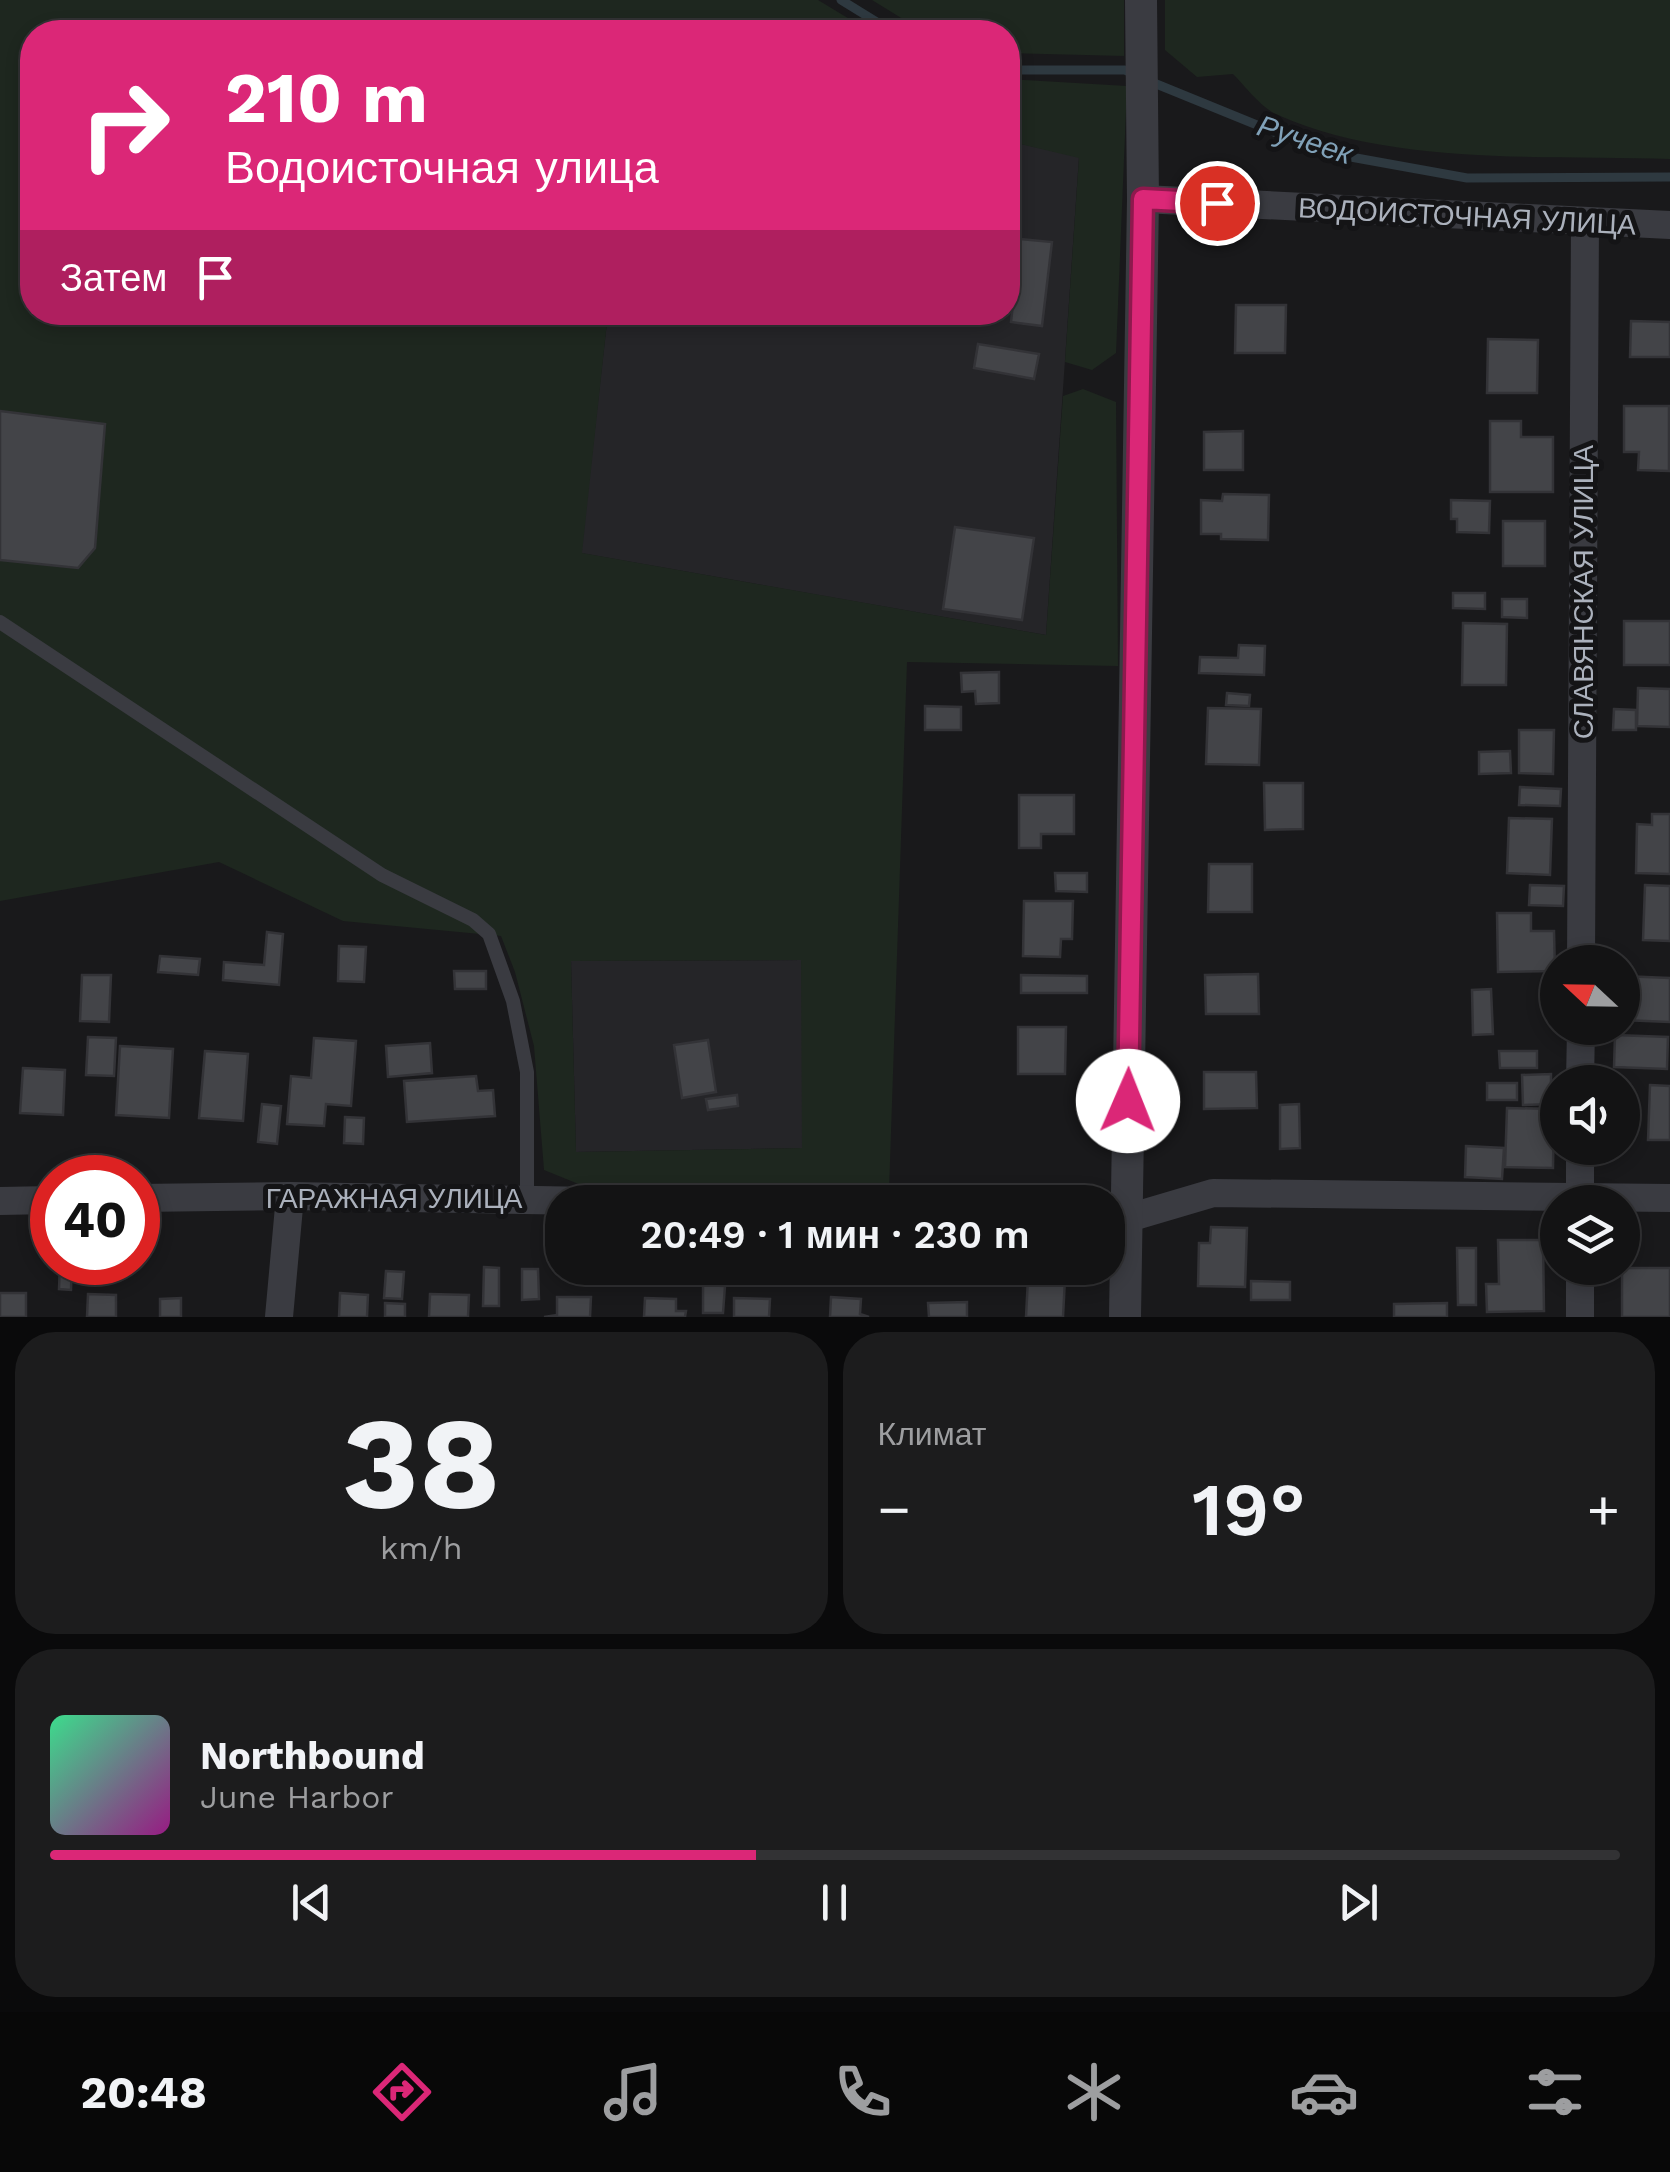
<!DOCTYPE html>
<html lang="ru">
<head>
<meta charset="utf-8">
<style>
	:root { --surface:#131314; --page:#1c1c1d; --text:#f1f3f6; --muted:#9d9ea0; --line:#323234; --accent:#db2777 }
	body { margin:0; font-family:"Work Sans",sans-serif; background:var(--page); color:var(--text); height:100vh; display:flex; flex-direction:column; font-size:38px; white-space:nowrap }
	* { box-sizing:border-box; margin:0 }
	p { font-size:32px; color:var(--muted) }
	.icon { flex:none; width:55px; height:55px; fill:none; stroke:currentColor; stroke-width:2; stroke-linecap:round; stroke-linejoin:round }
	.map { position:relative; height:1317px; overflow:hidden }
	.side { display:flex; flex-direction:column; gap:15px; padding:15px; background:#0a0a0b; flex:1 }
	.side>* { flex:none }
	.top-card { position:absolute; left:20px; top:20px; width:1000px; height:305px; border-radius:40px; box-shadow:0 5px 15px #0003,0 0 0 2px var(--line); background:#db2777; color:#fff; overflow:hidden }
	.needle { width:65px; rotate:292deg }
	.controls { position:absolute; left:1540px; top:945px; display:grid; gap:20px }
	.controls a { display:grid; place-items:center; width:100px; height:100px; border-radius:50%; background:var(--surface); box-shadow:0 5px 15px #0003,0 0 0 2px var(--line); font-size:50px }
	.speed { position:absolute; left:30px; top:1155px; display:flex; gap:20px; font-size:50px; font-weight:700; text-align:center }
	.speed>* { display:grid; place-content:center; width:130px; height:130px; border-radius:50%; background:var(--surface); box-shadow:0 5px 15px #0003,0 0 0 2px var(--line); line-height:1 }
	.speed .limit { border:15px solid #d22; background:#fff; color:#111 }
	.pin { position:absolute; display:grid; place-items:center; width:85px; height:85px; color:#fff; margin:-42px; border:5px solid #fff; border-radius:50%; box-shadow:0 2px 10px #0007 }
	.me { position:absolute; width:110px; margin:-55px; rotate:1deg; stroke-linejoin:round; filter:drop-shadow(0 0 8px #0008) }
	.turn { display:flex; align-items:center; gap:35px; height:210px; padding:0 40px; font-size:45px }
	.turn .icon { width:130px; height:130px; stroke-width:2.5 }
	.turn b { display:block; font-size:70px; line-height:85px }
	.then { display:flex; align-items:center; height:95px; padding:0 40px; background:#0003; gap:20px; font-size:38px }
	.big { font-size:75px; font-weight:600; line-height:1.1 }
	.side .widget { flex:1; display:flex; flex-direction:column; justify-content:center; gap:15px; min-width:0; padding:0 35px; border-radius:40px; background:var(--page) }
	.side .dial { align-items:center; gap:0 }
	.dial b { font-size:130px; line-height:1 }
	.song { display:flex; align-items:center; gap:30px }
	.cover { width:120px; height:120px; border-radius:15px; background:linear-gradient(135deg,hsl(150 70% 55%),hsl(310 70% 35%)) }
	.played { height:10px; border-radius:5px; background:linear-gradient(90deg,var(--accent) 45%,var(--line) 45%) }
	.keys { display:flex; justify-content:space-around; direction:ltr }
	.heat { display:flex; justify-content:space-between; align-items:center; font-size:55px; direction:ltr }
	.side .tiles { flex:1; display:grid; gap:15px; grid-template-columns:1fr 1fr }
	.widget:last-child { grid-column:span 2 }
	.trip { position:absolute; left:545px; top:1185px; width:580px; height:100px; border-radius:40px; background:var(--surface); box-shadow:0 5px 15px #0003,0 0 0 2px var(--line); font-weight:600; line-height:100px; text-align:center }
	.dock { display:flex; height:160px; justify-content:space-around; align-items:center; background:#080808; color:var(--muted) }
	.dock .icon { width:70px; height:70px }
	.dock .on { color:var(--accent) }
	.dock b { font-size:45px; color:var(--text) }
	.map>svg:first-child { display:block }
	.built { fill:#252528 }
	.green { fill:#1e271f; fill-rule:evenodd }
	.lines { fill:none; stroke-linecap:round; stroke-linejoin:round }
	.stream { stroke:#2e3940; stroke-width:9 }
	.building { fill:#434448; stroke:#333337; stroke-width:2.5 }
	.service { stroke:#3a3b41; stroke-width:14 }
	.minor { stroke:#3a3b41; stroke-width:28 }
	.tertiary { stroke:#3a3b41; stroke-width:32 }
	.route-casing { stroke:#8e194d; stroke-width:25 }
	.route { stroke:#db2777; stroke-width:18 }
	.labels { text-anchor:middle; stroke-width:10; stroke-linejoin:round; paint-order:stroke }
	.street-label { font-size:28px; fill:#abb1bc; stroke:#141416 }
	.water-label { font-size:30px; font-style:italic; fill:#80a1b8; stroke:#141416 }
</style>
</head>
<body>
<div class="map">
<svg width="1670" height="1317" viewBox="0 0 1670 1317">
	<rect width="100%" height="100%" fill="#19191b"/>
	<!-- built -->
	<g class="built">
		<polygon points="1008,141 1079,157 1046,635 581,553 608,313 1008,312"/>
		<polygon points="802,960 802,1148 576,1152 571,961"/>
	</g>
	<!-- green -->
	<g class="green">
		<path d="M0,0H818L871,32H32V312L608,313L582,553L1046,635L1063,396L1083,389L1116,402L1118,666L907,662L889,1191L581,1185L544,1170L534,1046L515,972L501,936L343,921L219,862L0,901V560L78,568L95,548L105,424L0,411ZM801,960L802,1148L576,1152L571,961Z"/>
		<polygon points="872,0 1124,0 1124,56 1008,53 1008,32 924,32"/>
		<path d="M1165,0H1670V159C1547,155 1392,166 1278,115C1261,108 1246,87 1233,74L1197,77L1165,50Z"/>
		<polygon points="1008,79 1127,86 1116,353 1092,370 1065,362 1079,158 1008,141"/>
	</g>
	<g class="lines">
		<!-- stream -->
		<g class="stream">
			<polyline points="841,0 893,32"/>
			<polyline points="1008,70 1125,70 1135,75"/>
			<polyline points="1149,81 1323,152 1467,178 1670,177"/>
		</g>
	</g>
	<!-- building -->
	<g class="building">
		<polygon points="1020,239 1052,242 1042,326 1011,322"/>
		<polygon points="1236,305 1286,305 1285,353 1235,353"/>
		<polygon points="1631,321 1670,322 1670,357 1630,357"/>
		<polygon points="1488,339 1538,340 1537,393 1487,393"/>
		<polygon points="978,344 1039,354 1034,379 974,368"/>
		<polygon points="1624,406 1669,406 1669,471 1638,470 1639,452 1624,452"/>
		<polygon points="0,411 105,424 95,548 78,568 0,560"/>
		<polygon points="1490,421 1521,421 1521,437 1553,437 1553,492 1490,492"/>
		<polygon points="1243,431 1243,470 1204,470 1204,432"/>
		<polygon points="1223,494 1269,495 1268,540 1221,539 1221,534 1201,534 1201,500 1222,501"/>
		<polygon points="1451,500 1490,501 1489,533 1457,532 1457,519 1451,519"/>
		<rect x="1503" y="521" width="42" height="45"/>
		<polygon points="955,527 1034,538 1022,620 943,609"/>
		<polygon points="1453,593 1485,593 1485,609 1453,608"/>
		<polygon points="1502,599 1527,599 1527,618 1502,617"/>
		<rect x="1624" y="621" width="46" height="44"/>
		<polygon points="1463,623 1507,624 1506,685 1462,685"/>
		<polygon points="1239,645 1265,646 1264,675 1199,673 1200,657 1238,658"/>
		<polygon points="999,672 999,703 976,704 975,691 962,692 961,673"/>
		<polygon points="1638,688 1670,689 1670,727 1637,726"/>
		<polygon points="1227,693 1250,695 1249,706 1226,705"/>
		<polygon points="925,706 961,707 961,730 925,730"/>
		<polygon points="1208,708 1261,709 1259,765 1206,764"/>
		<polygon points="1614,709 1636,710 1636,730 1613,730"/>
		<polygon points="1519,730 1554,730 1553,774 1519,773"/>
		<polygon points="1510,751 1511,773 1479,774 1479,752"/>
		<polygon points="1264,783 1303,783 1303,829 1265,830"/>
		<polygon points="1520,787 1561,789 1560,806 1519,805"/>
		<polygon points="1019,795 1074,795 1074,834 1041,834 1041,848 1019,848"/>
		<polygon points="1652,814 1670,814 1670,874 1636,873 1637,824 1652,825"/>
		<polygon points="1509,818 1552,819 1550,875 1507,873"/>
		<polygon points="1209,864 1252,864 1252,912 1208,912"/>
		<polygon points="1055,873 1087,873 1087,892 1056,891"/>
		<polygon points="1530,885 1564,886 1563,906 1529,905"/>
		<polygon points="1645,885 1670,886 1670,941 1643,940"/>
		<polygon points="1024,901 1073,901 1072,939 1061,939 1060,957 1023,956"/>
		<polygon points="1497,913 1531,913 1531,931 1554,931 1555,971 1498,972"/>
		<polygon points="267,932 283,934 279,985 223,980 224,962 264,965"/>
		<polygon points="339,946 366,947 364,982 338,981"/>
		<polygon points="160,956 200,959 198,975 158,972"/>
		<polygon points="454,971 486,971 486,989 455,989"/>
		<polygon points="1258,974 1259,1014 1206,1014 1205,975"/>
		<polygon points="82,975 111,975 109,1022 80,1021"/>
		<polygon points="1021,975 1087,976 1087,993 1021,993"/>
		<polygon points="1622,976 1670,978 1670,1022 1622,1020"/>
		<polygon points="1491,989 1493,1034 1473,1035 1472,990"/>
		<polygon points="1018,1027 1066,1027 1065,1074 1018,1074"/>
		<polygon points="1615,1035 1668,1037 1667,1069 1614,1067"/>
		<polygon points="88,1037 116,1038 114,1076 86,1075"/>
		<polygon points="314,1038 356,1041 351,1106 326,1104 324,1126 287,1124 291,1076 311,1078"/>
		<polygon points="708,1040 716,1092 682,1098 674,1045"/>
		<polygon points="430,1043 432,1073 388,1077 386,1046"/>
		<polygon points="120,1046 173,1049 169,1118 116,1115"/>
		<polygon points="205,1051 248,1054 243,1121 199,1118"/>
		<polygon points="1499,1051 1537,1051 1537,1068 1500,1068"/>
		<polygon points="23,1068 65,1070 63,1115 20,1113"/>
		<polygon points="1204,1072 1256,1072 1257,1108 1204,1109"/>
		<polygon points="1551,1074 1551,1104 1523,1105 1522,1075"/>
		<polygon points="476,1076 478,1091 493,1090 495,1116 407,1122 404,1081"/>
		<rect x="1487" y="1083" width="30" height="17"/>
		<polygon points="1650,1085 1670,1086 1670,1140 1648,1140"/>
		<polygon points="737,1095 738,1106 708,1110 706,1099"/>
		<polygon points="262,1104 281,1106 277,1144 258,1142"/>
		<polygon points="1299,1104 1300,1148 1280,1149 1280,1105"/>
		<polygon points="1507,1108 1554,1109 1553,1168 1505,1167"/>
		<polygon points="345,1117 364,1118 363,1144 344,1143"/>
		<polygon points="1466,1146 1504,1148 1502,1179 1465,1177"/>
		<polygon points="1211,1227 1247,1228 1245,1287 1198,1286 1199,1243 1210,1243"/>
		<polygon points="1498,1240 1543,1240 1544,1311 1487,1312 1486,1284 1499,1284"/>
		<polygon points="1457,1248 1476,1248 1476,1305 1458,1305"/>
		<polygon points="60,1262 72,1263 71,1290 59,1289"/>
		<polygon points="484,1267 499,1268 499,1306 483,1306"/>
		<rect x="1622" y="1268" width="48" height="49"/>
		<polygon points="522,1269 538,1269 539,1299 522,1300"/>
		<polygon points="386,1271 404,1272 402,1299 384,1298"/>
		<polygon points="1028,1278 1065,1279 1063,1317 1026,1317"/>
		<polygon points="1251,1281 1290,1282 1290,1300 1251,1300"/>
		<polygon points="703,1285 725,1286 723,1313 703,1313"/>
		<rect x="0" y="1293" width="26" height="24"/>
		<polygon points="340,1293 368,1295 367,1317 339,1317"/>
		<polygon points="88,1294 116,1295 116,1317 87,1317"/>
		<polygon points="430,1294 469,1295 468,1317 429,1317"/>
		<polygon points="557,1297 591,1297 590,1317 544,1317 557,1315"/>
		<polygon points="831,1297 861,1299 860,1314 869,1317 830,1317"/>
		<polygon points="181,1298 181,1317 160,1317 160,1299"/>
		<polygon points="645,1298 676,1299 676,1311 686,1311 685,1317 644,1317"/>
		<polygon points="734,1298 770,1299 769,1317 734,1317"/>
		<polygon points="967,1302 967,1317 929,1317 928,1303"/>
		<polygon points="385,1303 405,1304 405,1317 385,1317"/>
		<polygon points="1447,1303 1447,1317 1394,1317 1394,1304"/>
	</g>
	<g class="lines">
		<!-- service -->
		<polyline class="service" points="0,622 382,875 473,920 489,934 513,1001 527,1072 527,1198"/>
		<!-- minor -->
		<g class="minor">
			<polyline points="1143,199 1670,225"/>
			<polyline points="1581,962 1585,222"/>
			<polyline points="1580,1082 1581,1028"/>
			<polyline points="138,1198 290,1196 651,1202"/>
			<polyline points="0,1201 52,1200"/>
			<polyline points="1580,1202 1580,1148"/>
			<polyline points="1108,1218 1125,1219 1213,1193 1670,1198"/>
			<polyline points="279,1317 290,1196"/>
			<polyline points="1580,1317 1580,1268"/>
		</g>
		<!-- tertiary -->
		<polyline class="tertiary" points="1125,1317 1143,199 1141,0"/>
	</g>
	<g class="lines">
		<!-- route casing -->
		<g class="route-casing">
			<polyline id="route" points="1128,1101 1143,199 1217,203"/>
		</g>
		<!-- route -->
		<use href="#route" class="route"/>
	</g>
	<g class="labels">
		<!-- street labels -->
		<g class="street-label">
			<text transform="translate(1467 216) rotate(3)" y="10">ВОДОИСТОЧНАЯ УЛИЦА</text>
			<text transform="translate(1583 592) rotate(-90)" y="10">СЛАВЯНСКАЯ УЛИЦА</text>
			<text x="394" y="1208">ГАРАЖНАЯ УЛИЦА</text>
		</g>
		<!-- water labels -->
		<g class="water-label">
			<text transform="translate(1305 140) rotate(18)" y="10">Ручеек</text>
		</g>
	</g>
</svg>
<div class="controls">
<a><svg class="needle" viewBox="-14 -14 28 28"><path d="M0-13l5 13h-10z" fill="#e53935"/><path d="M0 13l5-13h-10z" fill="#9d9ea0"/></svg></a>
<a><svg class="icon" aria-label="sound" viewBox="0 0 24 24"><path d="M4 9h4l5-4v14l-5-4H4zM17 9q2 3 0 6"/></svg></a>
<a><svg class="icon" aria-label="layers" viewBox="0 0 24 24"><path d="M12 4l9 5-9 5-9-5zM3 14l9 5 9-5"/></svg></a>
</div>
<div class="speed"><div class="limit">40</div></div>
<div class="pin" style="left:1217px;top:203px;background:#d93025"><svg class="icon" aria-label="arrive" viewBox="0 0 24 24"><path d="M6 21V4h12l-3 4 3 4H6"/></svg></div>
<svg class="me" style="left:1128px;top:1101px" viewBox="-20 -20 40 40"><circle r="19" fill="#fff"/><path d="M0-13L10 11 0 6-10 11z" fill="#db2777"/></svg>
<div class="trip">20:49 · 1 мин · 230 m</div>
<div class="top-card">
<div class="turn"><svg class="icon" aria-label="right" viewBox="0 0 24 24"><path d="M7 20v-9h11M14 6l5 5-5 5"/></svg><div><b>210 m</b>Водоисточная улица</div></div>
<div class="then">Затем<svg class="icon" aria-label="arrive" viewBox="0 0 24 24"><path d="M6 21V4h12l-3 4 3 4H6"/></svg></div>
</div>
</div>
<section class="side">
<div class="tiles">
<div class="widget dial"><b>38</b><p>km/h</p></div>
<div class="widget"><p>Климат</p>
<div class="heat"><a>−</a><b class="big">19°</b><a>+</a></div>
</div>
<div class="widget">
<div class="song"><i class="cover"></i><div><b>Northbound</b><p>June Harbor</p></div></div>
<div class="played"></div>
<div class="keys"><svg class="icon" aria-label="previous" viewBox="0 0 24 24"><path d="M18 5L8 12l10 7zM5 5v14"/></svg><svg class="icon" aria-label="pause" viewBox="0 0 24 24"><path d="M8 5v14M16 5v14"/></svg><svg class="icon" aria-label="next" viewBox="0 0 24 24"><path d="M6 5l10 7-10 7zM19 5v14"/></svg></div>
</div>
</div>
</section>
<nav class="dock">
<b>20:48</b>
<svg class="icon on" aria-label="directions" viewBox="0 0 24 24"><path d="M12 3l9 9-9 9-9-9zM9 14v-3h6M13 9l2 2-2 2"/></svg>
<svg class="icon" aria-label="music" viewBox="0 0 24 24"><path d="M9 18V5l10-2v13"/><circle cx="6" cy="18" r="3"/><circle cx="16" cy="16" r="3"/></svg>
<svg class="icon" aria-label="phone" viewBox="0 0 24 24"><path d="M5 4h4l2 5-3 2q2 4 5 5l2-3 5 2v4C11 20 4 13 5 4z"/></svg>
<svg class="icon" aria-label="climate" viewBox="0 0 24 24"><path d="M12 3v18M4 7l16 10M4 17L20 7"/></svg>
<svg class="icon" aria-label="car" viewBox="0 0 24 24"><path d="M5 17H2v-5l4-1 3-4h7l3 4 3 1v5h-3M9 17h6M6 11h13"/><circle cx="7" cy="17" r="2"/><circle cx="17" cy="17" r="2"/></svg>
<svg class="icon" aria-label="filters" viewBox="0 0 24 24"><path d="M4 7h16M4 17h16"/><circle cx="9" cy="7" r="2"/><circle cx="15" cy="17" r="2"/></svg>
</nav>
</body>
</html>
